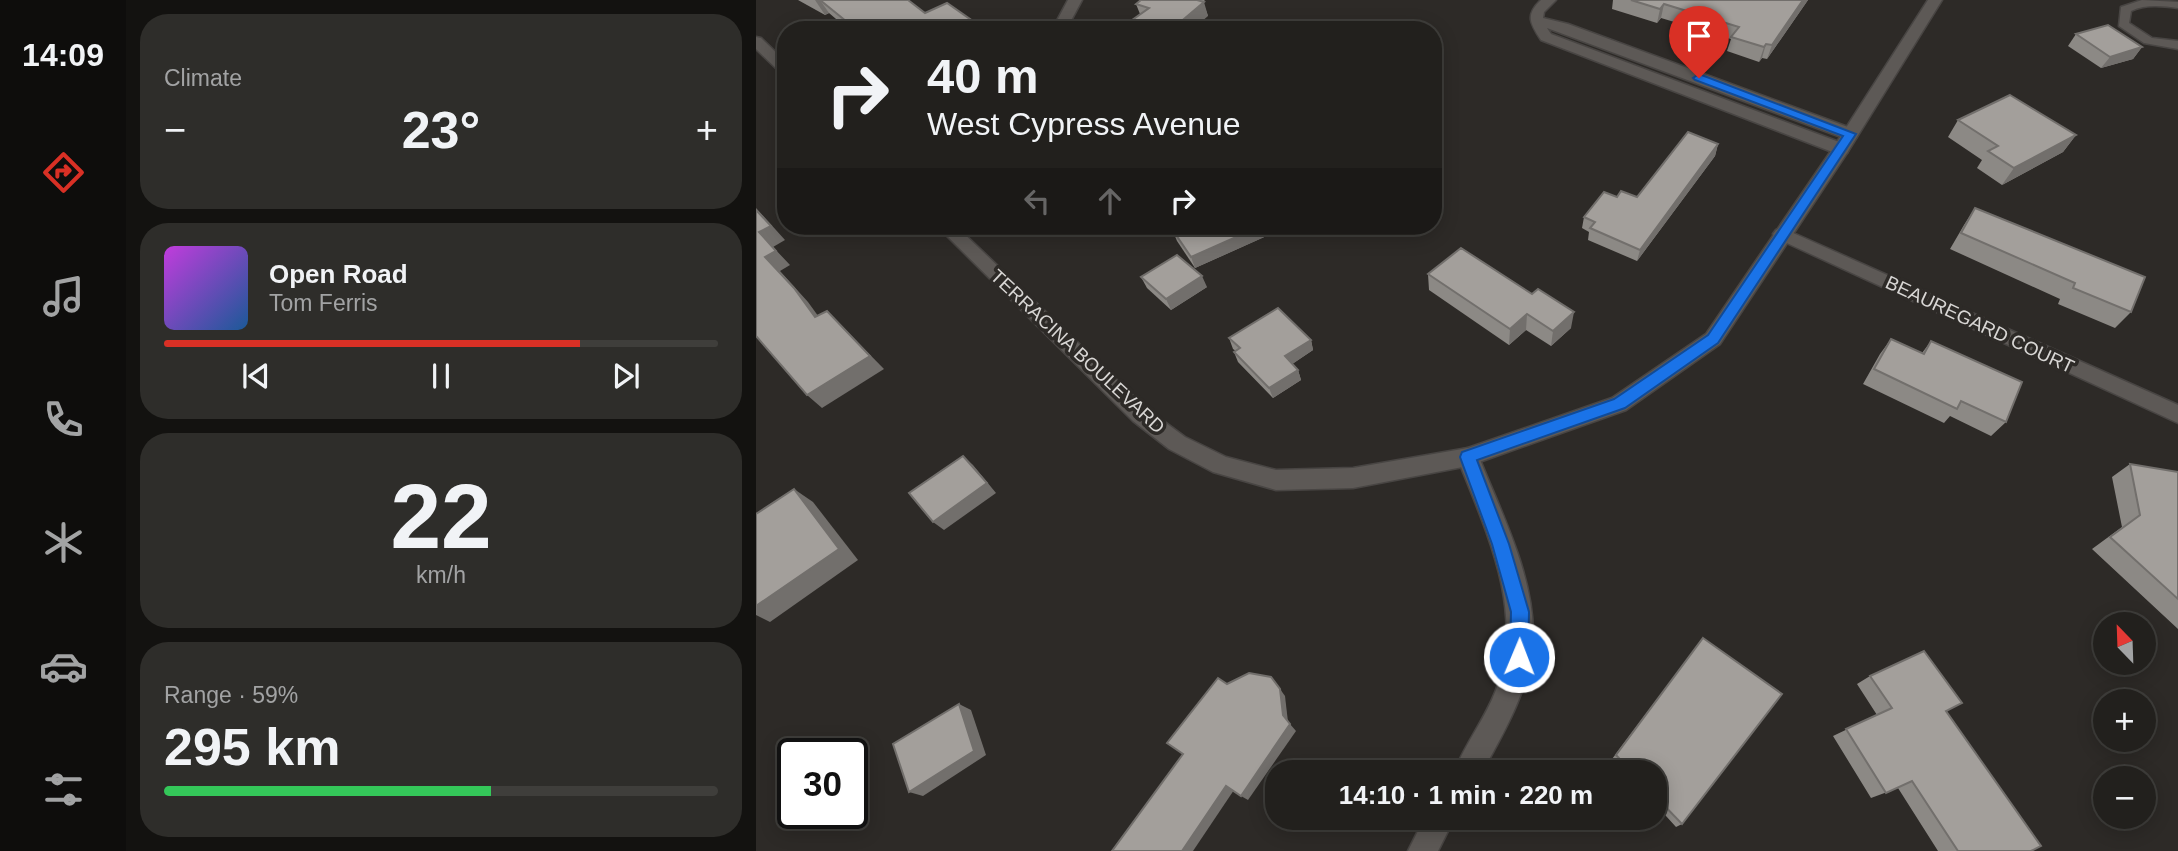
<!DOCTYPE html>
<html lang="en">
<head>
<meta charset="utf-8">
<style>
	:root { --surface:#22201d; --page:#2e2d2a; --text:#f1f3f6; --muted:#a2a3a4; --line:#3f3e3b; --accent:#d93025 }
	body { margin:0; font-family:Helvetica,sans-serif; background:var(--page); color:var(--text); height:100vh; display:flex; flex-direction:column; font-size:26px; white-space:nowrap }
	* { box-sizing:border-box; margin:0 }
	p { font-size:23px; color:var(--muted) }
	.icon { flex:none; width:38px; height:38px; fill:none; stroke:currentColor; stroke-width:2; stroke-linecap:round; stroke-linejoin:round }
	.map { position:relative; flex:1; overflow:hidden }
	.panel { display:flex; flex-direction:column; gap:14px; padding:14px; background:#131210; width:630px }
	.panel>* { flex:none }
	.banner { position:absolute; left:21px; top:21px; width:665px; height:214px; border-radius:28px; box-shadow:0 4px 18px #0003,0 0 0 2px var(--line); background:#22201d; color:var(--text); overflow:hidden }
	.needle { width:46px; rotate:337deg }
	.fabs { position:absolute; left:1337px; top:612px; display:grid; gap:14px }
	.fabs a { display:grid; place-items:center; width:63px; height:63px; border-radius:50%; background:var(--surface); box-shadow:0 4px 18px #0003,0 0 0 2px var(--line); font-size:35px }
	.speed { position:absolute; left:21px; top:738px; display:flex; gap:14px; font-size:35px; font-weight:700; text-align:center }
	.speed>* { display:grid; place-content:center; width:91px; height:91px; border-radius:50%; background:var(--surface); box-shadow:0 4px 18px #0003,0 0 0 2px var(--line); line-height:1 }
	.speed .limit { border:4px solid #111; border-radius:10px; background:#fff; color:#111 }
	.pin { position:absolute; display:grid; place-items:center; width:60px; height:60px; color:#fff; margin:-72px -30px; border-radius:50% 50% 50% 0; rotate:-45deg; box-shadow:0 0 7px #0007 }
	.pin .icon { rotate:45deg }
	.me { position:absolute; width:77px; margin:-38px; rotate:1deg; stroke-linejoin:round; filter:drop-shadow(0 0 5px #0008) }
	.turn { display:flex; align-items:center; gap:24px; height:147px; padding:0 35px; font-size:32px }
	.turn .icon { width:91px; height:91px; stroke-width:2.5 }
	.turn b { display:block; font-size:49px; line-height:60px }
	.lanes { display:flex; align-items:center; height:66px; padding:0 35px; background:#0003; justify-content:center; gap:35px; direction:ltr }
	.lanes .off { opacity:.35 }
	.big { font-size:52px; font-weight:700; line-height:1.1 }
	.panel .card { flex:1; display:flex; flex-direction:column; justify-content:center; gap:10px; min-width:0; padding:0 24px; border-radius:28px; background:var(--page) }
	.panel .dial { align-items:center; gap:0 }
	.dial b { font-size:91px; line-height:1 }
	.song { display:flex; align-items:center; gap:21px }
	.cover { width:84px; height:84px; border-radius:10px; background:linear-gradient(135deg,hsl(290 70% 55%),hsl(210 70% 35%)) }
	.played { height:7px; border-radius:4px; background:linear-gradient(90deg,var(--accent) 75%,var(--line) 75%) }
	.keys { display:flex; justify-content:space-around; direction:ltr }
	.heat { display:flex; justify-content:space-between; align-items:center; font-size:38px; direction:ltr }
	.charge { height:10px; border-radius:5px; background:linear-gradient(90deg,#34c759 59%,var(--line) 0) }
	.trip { position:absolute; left:509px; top:760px; width:402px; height:70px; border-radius:28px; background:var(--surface); box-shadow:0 4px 18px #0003,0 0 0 2px var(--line); font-weight:700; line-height:70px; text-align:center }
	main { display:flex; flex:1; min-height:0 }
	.tabs { display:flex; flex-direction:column; width:126px; justify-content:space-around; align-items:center; background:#0e0d0c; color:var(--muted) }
	.tabs .icon { width:49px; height:49px }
	.tabs .selected { color:var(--accent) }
	.tabs b { font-size:32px; color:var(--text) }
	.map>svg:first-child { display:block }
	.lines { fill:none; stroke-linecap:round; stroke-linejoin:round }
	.lane-casing { stroke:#484543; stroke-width:3 }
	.street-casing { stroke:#484543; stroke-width:3 }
	.secondary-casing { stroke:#484543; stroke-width:3 }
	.lane { fill:#5d5956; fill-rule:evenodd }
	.street { fill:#5d5956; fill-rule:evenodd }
	.secondary { fill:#5d5956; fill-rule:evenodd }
	.wall { fill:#8c8985 }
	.shaded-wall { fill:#726f6c }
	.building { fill:#a39f9b; stroke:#726f6c; stroke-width:2 }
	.route { fill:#1a73e8; stroke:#114b97; stroke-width:2 }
	.labels { text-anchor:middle; stroke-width:7; stroke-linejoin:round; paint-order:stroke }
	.street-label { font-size:19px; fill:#d8d6d4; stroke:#2d2a27 }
</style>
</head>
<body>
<main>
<nav class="tabs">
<b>14:09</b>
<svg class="icon selected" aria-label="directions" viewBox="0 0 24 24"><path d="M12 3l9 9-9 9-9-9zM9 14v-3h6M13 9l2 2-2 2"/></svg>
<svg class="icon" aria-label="music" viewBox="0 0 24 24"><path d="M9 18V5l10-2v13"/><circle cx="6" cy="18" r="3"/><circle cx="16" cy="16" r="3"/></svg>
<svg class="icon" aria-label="phone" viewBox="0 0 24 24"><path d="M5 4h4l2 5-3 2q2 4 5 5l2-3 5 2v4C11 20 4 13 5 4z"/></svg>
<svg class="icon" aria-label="climate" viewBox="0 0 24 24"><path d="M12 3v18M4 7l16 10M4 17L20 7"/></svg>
<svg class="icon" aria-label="car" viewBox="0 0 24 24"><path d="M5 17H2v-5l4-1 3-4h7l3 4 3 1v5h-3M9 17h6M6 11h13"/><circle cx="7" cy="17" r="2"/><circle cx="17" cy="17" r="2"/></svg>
<svg class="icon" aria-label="filters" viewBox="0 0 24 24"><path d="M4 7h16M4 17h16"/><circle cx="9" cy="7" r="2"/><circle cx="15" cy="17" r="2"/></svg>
</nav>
<section class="panel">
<div class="card"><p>Climate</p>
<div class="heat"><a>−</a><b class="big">23°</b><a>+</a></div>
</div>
<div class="card">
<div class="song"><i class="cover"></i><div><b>Open Road</b><p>Tom Ferris</p></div></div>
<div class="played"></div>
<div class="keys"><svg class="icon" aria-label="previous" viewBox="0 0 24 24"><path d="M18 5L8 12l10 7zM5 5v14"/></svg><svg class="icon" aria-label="pause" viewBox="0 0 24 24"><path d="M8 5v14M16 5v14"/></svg><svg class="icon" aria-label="next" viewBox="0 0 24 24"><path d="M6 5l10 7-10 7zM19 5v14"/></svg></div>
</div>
<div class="card dial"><b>22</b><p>km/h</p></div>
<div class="card"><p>Range · 59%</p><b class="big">295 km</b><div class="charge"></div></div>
</section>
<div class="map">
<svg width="1422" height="851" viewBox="0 0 1422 851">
	<rect width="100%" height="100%" fill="#2d2a27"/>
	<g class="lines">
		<!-- lane casing -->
		<g class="lane-casing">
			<path id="lane" d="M1386,0L1422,2V8C1406,6 1390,4 1375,11L1373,23L1396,38L1422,41V49L1388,43L1363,26L1365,7Z"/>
		</g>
		<!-- street casing -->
		<g class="street-casing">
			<g id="street">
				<polygon points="312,0 326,0 310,30 296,30"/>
				<path d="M785,0H800L788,12L787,18L812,24L1100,130L1102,134L1100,138H1088L791,28L795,34L1091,145L1093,149L1091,153H1079L785,40C774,23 769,15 785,0Z"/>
				<polygon points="1026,228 1422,405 1422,423 1020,238 1017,234 1020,230"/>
				<path d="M712,448L720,450L723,457C745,513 778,575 777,637C776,684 749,731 726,772H698C709,744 729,719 740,690C770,611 730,531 701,457L704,450Z"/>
				<polygon points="669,817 699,817 682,851 652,851"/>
			</g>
		</g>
		<!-- secondary casing -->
		<g class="secondary-casing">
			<g id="secondary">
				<polygon points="1172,0 1186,0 1091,153 964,344 870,410 712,466 597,488 520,490 457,472 413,449 377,421 181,226 200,226 391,409 429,437 470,457 520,470 597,468 712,448 856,398 950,334 1079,145"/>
				<polygon points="0,37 5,38 30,62 30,74 25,73 0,49"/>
			</g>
		</g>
		<!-- lane -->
		<use href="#lane" class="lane"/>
		<!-- street -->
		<use href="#street" class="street"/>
		<!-- secondary -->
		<use href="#secondary" class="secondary"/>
	</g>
	<!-- wall -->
	<g class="wall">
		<polygon points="42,0 152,0 169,13 221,24 224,30 93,30 73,13 69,15"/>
		<polygon points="385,0 449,0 447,2 452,16 384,14 380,4"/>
		<polygon points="857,0 1052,0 1011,59 1006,58 1003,62 971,51 975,39 905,18 901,23 856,9"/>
		<polygon points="1320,34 1386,47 1377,59 1345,68 1312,46"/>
		<polygon points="1202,120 1320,135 1307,152 1246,185 1221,168 1226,160 1192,137"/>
		<polygon points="962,144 959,156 881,261 832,240 833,232 826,228 828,217 861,197 881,197"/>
		<polygon points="1219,208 1375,312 1359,328 1302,304 1304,299 1194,249 1208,225"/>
		<polygon points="425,226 533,226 439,268 421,241 416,229"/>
		<polygon points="672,274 776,294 815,328 795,346 770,330 753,345 673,290"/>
		<polygon points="385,277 451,287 415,310 391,288"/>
		<polygon points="473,338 555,340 557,350 536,364 542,370 545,380 517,398 482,362 478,352 480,351 477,349"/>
		<polygon points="1135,339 1166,353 1175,341 1250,422 1235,436 1194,416 1188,423 1107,384 1124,354"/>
		<polygon points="1374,464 1422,472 1422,629 1336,549 1366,527 1356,477"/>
		<polygon points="947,638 926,824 920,827 900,805 900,772 868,772 856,759"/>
		<polygon points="1114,676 1190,711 1275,851 1182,851 1142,788 1115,798 1077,736 1121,715 1101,684"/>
	</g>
	<!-- shaded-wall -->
	<g class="shaded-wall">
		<polygon points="59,0 64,0 73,13 69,15"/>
		<polygon points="1047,0 1052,0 1011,59 1016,45"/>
		<polygon points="448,2 452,16 436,30 415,30"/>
		<polygon points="908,4 905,18 901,23 904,9"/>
		<polygon points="221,24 224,30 210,30"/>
		<polygon points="1010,44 1006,58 1003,62 1008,47"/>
		<polygon points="1386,47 1377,59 1345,68 1354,57"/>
		<polygon points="1320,135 1307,152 1246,185 1258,168"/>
		<polygon points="962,144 959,156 881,261 884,250"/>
		<polygon points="0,208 29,240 17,247 34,265 24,271 52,302 73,331 59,317 9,257 3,232"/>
		<polygon points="505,226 533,226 439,268 435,257"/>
		<polygon points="446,276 451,287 415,310 410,299"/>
		<polygon points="71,311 128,369 66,408 51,395"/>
		<polygon points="818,312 815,328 795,346 797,331"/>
		<polygon points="771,314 770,330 753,345 754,329"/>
		<polygon points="555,340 557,350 532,367 529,356"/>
		<polygon points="542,370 545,380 517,398 513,388"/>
		<polygon points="207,456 217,465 240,493 188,530 177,522"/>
		<polygon points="38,489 57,502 102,560 14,622 0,615 0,606"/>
		<polygon points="524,689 529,696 532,722 527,715"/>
		<polygon points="203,704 215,710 230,755 167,796 153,792"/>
		<polygon points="534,724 540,731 492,800 485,796"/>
		<polygon points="470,786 478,790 437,851 426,851"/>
	</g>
	<!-- building -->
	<g class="building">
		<polygon points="64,0 152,0 169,13 191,3 221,24 210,30 101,30"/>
		<polygon points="385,0 441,0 448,2 415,30 362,30 393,8 380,4"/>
		<polygon points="875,0 1047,0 1016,45 1010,44 1008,47 975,37 983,27 908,4 904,9"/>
		<polygon points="1352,25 1386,47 1354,57 1320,34"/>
		<polygon points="1254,95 1320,135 1258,168 1232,151 1242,146 1202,120"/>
		<polygon points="932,132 962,144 884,250 834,228 839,222 828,217 848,192 861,197 865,191 881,197"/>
		<polygon points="1219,208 1389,277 1375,312 1317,288 1319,283 1205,233"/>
		<polygon points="0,210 15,226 3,232 20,251 9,257 38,288 59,317 71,311 114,356 51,395 0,336"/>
		<polygon points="425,226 505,226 435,257 416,229"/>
		<polygon points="705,248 776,294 782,289 818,312 797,331 771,314 754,329 672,274"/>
		<polygon points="421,255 446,276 410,299 385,277"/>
		<polygon points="522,308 555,340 529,356 542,370 513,388 478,352 484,348 473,338"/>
		<polygon points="1135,339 1168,354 1175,341 1266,382 1250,422 1205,401 1201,409 1118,369"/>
		<polygon points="207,456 231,483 177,522 153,493"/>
		<polygon points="1374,464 1422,472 1422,599 1354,537 1384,515"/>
		<polygon points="38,489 83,549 0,606 0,514"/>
		<polygon points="947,638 1026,694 926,824 900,797 900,772 876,772 860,755"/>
		<polygon points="1168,651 1206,703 1190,711 1285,846 1275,851 1202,851 1156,781 1130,793 1090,729 1136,708 1114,676"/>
		<polygon points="493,673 515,677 524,689 527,715 534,724 485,796 470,786 426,851 356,851 427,754 411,743 462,678 471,684"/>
		<polygon points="203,704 218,751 153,792 137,744"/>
	</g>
	<!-- route -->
	<polygon class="route" points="943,74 1100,134 962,343 869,408 721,460 753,544 773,612 772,657 770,664 763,666 756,664 754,657 755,612 736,544 704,457 706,452 858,399 952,335 1087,136 939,80 937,78"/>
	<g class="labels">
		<!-- street labels -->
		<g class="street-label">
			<text transform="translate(1224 324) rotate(25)" y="7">BEAUREGARD COURT</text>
			<text transform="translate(322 351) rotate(43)" y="7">TERRACINA BOULEVARD</text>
		</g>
	</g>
</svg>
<div class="fabs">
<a><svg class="needle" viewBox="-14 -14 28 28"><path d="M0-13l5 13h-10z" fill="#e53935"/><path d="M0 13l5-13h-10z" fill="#a2a3a4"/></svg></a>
<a>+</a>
<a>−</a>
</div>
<div class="speed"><div class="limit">30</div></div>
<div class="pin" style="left:943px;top:78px;background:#d93025"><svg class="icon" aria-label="arrive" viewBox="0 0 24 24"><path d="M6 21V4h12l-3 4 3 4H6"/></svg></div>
<svg class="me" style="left:763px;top:657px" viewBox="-20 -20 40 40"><circle r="17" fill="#1a73e8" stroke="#fff" stroke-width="3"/><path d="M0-11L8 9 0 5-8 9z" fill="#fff"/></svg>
<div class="trip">14:10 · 1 min · 220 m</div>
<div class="banner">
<div class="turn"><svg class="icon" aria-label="right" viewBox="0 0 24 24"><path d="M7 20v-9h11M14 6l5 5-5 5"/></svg><div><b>40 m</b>West Cypress Avenue</div></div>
<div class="lanes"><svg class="icon off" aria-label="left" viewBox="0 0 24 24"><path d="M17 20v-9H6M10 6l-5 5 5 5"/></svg><svg class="icon off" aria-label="ahead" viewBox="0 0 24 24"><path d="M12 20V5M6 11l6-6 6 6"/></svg><svg class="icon" aria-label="right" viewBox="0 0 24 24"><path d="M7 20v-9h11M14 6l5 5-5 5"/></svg></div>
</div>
</div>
</main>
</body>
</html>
